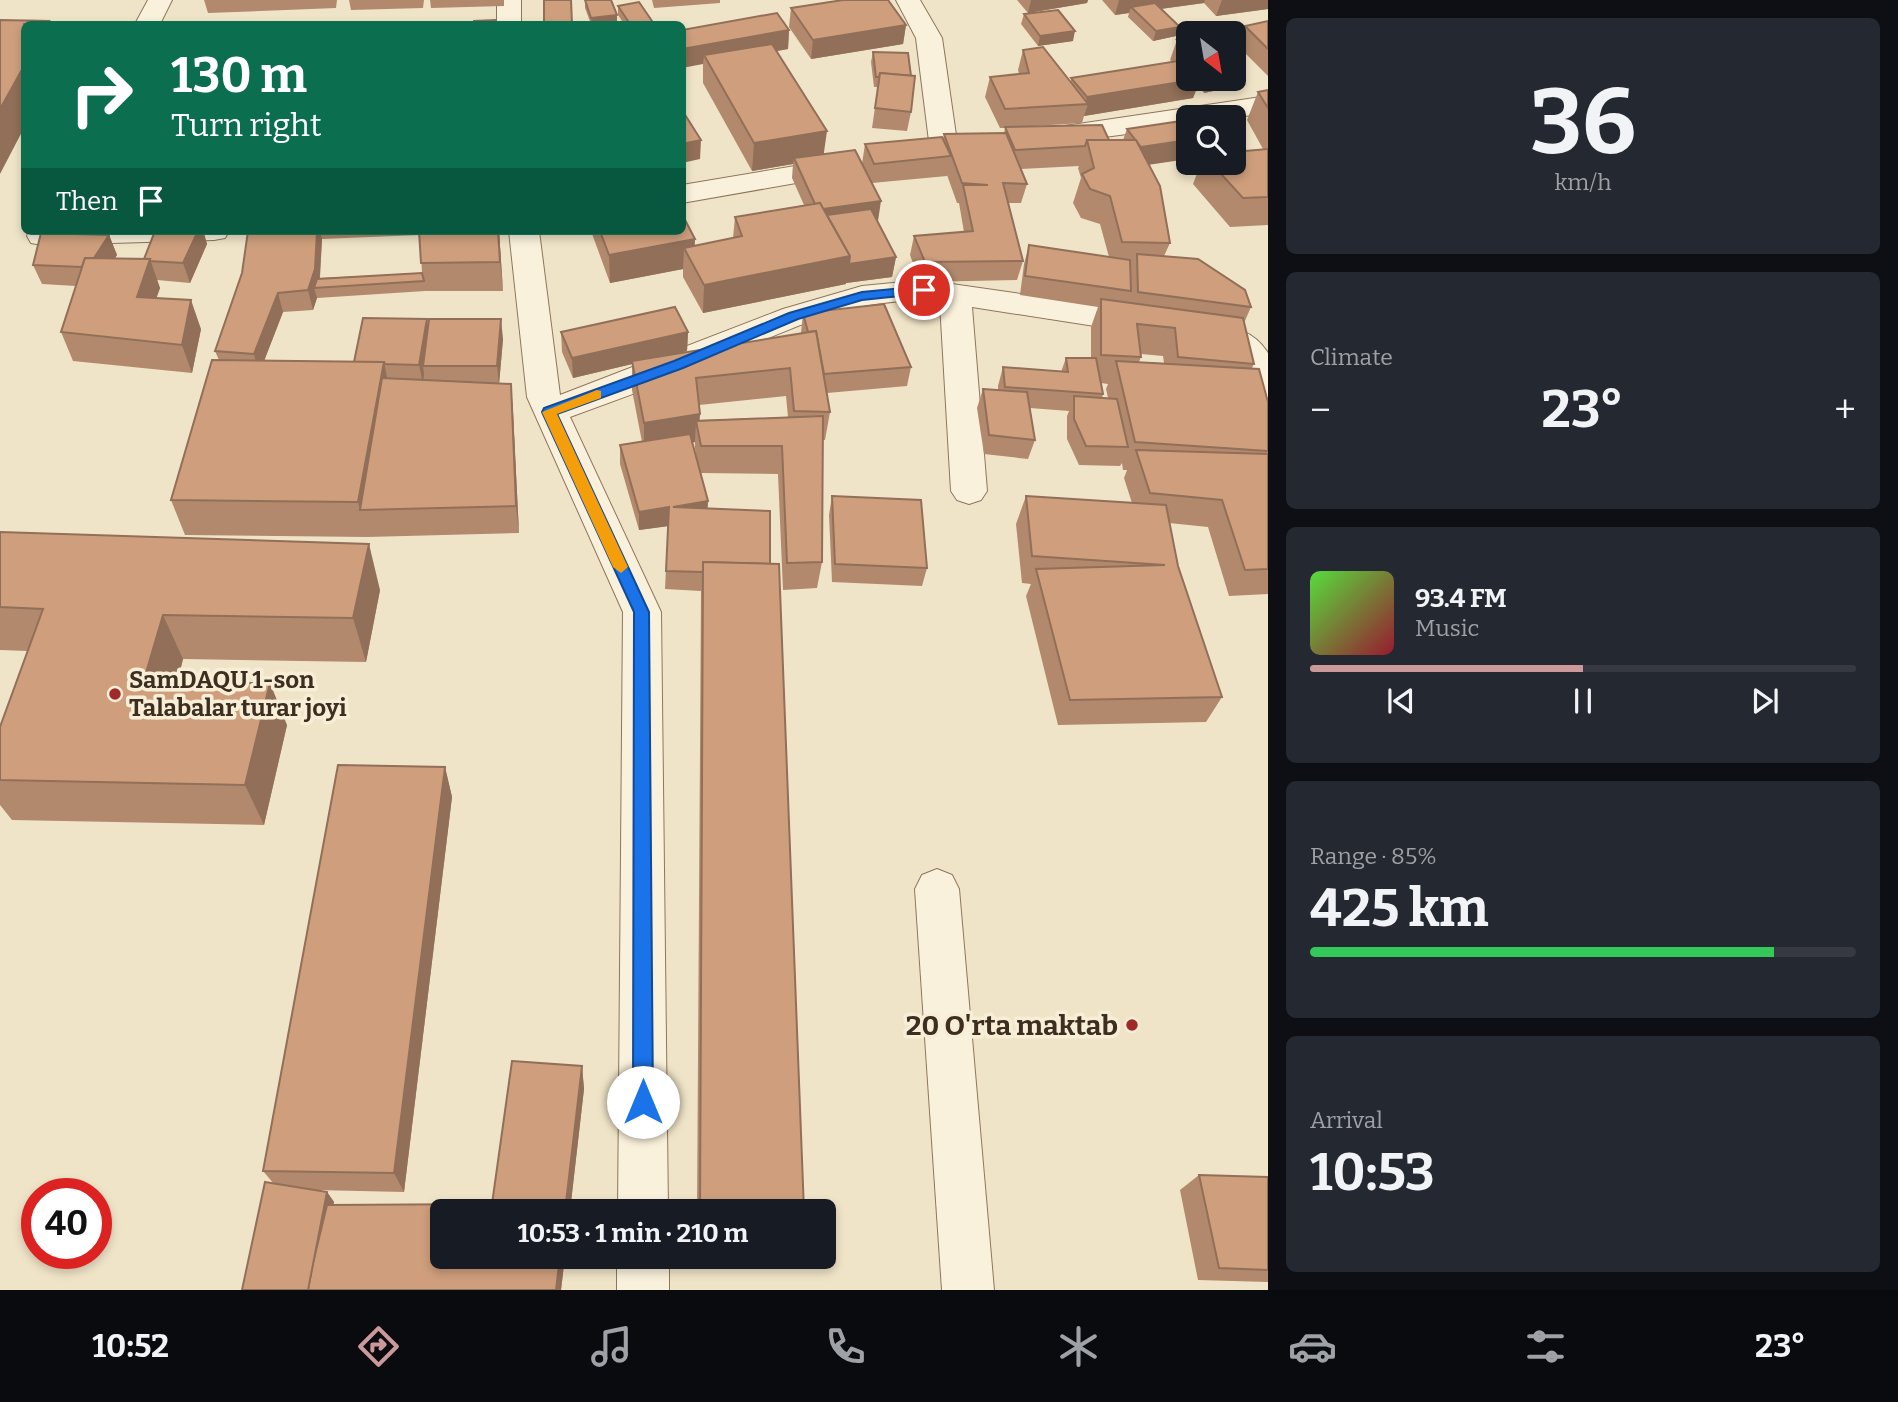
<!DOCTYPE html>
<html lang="en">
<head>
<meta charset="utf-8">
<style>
	:root { --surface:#171b24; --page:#242831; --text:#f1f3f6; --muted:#9ea1a6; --line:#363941; --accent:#cc999b }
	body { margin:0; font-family:Bitter,serif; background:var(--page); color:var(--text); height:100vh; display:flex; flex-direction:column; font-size:26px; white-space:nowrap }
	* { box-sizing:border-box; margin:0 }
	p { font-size:23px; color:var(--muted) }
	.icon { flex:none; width:38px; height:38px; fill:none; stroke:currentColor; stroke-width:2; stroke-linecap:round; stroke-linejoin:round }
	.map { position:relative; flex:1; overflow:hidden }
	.drawer { display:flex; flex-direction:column; gap:18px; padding:18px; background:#0d0f14; width:630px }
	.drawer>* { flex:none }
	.guide { position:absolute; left:21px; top:21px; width:665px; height:214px; border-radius:10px; box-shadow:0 4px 10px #0003; background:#0b6e4f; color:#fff; overflow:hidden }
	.needle { width:46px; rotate:149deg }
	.fabs { position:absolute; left:1176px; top:21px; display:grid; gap:14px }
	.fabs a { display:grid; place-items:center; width:70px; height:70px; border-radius:10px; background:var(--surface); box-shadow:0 4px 10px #0003; font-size:35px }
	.speed { position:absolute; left:21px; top:1178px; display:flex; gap:14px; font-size:35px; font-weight:700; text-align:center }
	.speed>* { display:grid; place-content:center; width:91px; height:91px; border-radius:50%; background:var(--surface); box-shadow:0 4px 10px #0003; line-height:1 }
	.speed .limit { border:10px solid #d22; background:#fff; color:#111 }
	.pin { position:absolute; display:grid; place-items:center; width:60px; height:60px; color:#fff; margin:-30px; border:4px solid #fff; border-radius:50%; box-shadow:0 2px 7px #0007 }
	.me { position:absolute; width:77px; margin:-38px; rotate:0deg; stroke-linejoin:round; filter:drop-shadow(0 0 5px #0008) }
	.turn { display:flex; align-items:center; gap:24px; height:147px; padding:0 35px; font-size:32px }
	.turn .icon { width:91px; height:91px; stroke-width:2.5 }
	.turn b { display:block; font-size:49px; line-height:60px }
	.then { display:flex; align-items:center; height:66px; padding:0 35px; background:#0003; gap:14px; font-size:26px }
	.big { font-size:52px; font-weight:700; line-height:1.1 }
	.drawer .card { flex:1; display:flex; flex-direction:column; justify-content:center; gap:10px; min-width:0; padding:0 24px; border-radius:10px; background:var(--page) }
	.drawer .dial { align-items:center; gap:0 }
	.dial b { font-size:91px; line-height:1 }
	.song { display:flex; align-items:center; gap:21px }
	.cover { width:84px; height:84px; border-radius:10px; background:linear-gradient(135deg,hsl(110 70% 55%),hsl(350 70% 35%)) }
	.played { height:7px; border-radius:4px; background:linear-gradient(90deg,var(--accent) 50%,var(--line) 50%) }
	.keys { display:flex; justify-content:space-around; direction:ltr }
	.heat { display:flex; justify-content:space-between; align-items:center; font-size:38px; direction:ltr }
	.charge { height:10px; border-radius:5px; background:linear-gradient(90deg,#34c759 85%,var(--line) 0) }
	.trip { position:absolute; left:430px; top:1199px; width:406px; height:70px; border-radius:10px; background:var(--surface); box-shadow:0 4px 10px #0003; font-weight:700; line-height:70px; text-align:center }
	.tab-bar { display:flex; height:112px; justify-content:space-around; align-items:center; background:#090b0e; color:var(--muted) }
	.tab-bar .icon { width:49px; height:49px }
	.tab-bar .active { color:var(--accent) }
	.tab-bar b { font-size:32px; color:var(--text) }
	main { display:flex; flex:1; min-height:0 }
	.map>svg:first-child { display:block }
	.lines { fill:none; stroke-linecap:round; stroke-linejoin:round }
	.minor-casing { stroke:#8d765c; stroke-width:2 }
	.minor { fill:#faf1dc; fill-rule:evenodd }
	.wall { fill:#b2896c; fill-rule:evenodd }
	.shaded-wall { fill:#916f58 }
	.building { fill:#cf9f7d; stroke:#916f58; stroke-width:2 }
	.route { fill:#1a73e8; stroke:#114b97; stroke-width:2 }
	.slow { fill:#f59e0b }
	.poi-dot { fill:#9e2a2b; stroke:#f7eed8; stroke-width:2.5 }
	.labels { text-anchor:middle; stroke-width:7; stroke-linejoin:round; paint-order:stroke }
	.poi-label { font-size:24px; font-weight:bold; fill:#3d2e20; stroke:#f7eed8; text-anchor:start }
	.near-poi-label { font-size:28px; font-weight:bold; fill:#3d2e20; stroke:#f7eed8; text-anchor:end }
</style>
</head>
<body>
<main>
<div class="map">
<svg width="1268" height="1290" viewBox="0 0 1268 1290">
	<rect width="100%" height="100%" fill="#f0e4c8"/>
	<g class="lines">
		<!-- minor casing -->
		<g class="minor-casing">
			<g id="minor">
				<polygon points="148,0 172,0 160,24 135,24"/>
				<rect x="497" y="0" width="24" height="24"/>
				<polygon points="896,0 920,0 942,38 958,149 954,155 944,157 934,155 930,149 916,38"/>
				<polygon points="1268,96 1268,112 1234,118 1188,117 1188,126 1051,144 1041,142 1037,136 1041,130 1051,128"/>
				<polygon points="843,158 853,161 857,167 853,173 682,203 682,185"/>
				<polygon points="29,231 229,231 225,238 214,240 42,245 31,243 27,236"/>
				<path d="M509,231H539L560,395L783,309L862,286L924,280L1146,312L1157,316L1162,323L1157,330L1146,334L972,307L987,491L981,500L969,504L957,500L951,491L940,303C854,290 767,341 690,372C650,388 610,402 570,417L661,612L668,1211H618L623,612L527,397Z"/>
				<path d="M1206,321C1231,326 1254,330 1268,353V419L1256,415C1229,369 1265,359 1195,340L1190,332L1195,324Z"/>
				<polygon points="937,869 952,875 959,889 994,1290 942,1290 915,889 922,875"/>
				<rect x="617" y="1256" width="52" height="34"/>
			</g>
		</g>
		<!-- minor -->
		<use href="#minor" class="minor"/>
	</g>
	<!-- wall -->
	<g class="wall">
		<polygon points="204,0 337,0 336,8 208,13"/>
		<polygon points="349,0 424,0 423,8 351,10"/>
		<polygon points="430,0 504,0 504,6 431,8"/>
		<polygon points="585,0 611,0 617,15 617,24 591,24 585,8"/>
		<polygon points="652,0 720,0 720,3 654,8"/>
		<polygon points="1017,0 1088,0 1087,3 1028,13"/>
		<polygon points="1102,0 1268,0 1268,9 1216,16 1204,3 1161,9 1180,27 1176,36 1153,41 1128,17 1129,13 1115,15"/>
		<polygon points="618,6 654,24 624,24 618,15"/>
		<polygon points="791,8 906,25 903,44 811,59 789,27"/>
		<polygon points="1024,14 1073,41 1038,46 1021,24"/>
		<polygon points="1268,21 1268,76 1237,45 1245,26"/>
		<path d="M682,30H789L788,49L777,51L824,154L862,164L865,144L943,139L944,134L1004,133L1005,128H1000L985,97L990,77L1019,74L1018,70L1023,50L1071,82V78L1173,62L1170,60L1177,40L1188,38V79H1234L1236,86L1204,93L1198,86L1193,98L1084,116L1082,123L1018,127L1109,140H1123L1127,129L1188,120L1149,165L1170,243L1164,256L1251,307L1244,323L1254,364L1252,368L1268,402V594L1229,596L1208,527L1169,523L1178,566L1222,697L1206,722L1058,725L1026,596L1031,584L1022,583L1016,524L1026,496L1132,503L1124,478L1127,470H1123L1122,463L1120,466L1079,465L1067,439V416L1069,411L1030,408L1035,440L1028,459L984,454L977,408L983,389L998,390V386L1003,367L1061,372L1066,358H1091V327L1098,307L1020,295L1024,264L1029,245L1109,257L1100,224L1081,218L1073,203L1081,178L1078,168L1079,166L1021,169L1027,184L1021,203H1008L1023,261L1017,280L920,282L910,255L914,236L964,232L959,203H957L947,175V176L872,183L877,221L896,257L892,277L846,283V284L703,313L683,277V269L610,283L591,231H682L695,246L733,238L735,217L804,205L792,178L793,164L752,171L703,83V64ZM1141,354L1163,356L1164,363L1139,362L1141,357ZM1101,383L1108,384L1106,389L1108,398H1102L1103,394Z"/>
		<polygon points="873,52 911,112 907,131 872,128 878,87 874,87 871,62"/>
		<polygon points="1268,90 1268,225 1230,227 1193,184 1201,163 1234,163 1263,149 1247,120 1258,92"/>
		<polygon points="155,231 243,231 204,233 207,244 190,283 157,280 160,288 156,298 201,329 192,373 73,361 61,332 76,286 42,284 33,265 109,235 117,255 114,259 144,259"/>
		<path d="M248,231H499L503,291H425L317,298L313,310L283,312L264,361L354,362L427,319L428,326L503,339L499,384H511L513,412L519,533L367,537L185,535L171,500L219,360L215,351L242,273ZM420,235L422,273L320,278L322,239Z"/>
		<path d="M803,313L911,367L907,386L827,393L830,412L825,440H823L822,562L817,588L783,590L778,474L701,473L708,501L707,508L770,564L804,1211H697L701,591L665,589L668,526L639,530L620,464V445L642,442L632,390V364L573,378L562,352L561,332H688L687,351L671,355L801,333ZM786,396L788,417L699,420V405ZM695,442V448L697,461L692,443Z"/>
		<polygon points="832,496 927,568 922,586 832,582 829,515"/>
		<polygon points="0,532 380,590 366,662 183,659 177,683 287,725 264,825 12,820 0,805 0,727 28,651 0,650"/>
		<polygon points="338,765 445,767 452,797 404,1192 315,1190 327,1192 334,1202 333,1205 492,1204 512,1061 582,1066 584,1089 570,1211 443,1211 443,1256 565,1256 561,1290 242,1290 265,1182 274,1184 263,1171"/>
		<polygon points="1199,1175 1268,1177 1268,1282 1198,1280 1180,1190"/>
	</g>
	<!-- shaded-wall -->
	<g class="shaded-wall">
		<polygon points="1031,0 1088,0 1087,3 1028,13"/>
		<polygon points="1119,0 1205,0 1204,3 1137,12 1131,7 1129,13 1115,15"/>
		<polygon points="1222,0 1268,0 1268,9 1216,16"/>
		<polygon points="617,15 617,24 592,24 591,18"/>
		<polygon points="906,25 903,44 811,59 813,40"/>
		<polygon points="1180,27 1176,36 1153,41 1156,31"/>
		<polygon points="789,30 788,49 709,63 704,55 703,64 682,68 682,49"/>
		<polygon points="1075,31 1073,41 1038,46 1040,36"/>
		<polygon points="24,66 24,128 0,174 0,109"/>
		<polygon points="1244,67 1236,86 1204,93 1210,79 1234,79 1234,69"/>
		<polygon points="1200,79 1193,98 1084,116 1088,104 1085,104 1087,97"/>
		<polygon points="827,131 823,159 794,158 793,164 752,171 754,143"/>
		<polygon points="701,140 700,159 682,163 682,144"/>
		<polygon points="1188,140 1188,159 1134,167 1141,147"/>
		<polygon points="881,201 878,221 831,227 817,209"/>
		<polygon points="198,231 203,231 207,244 190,283 183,263"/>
		<polygon points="317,231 320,231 322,239 319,289 319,287 314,288 317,298 313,310 308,290"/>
		<polygon points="498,231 499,231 503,291 500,262"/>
		<polygon points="109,235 117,255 97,287 89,267"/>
		<polygon points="695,239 694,266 684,248 683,269 610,283 609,255"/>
		<polygon points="850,256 896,257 892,277 846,283 846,284 703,313 704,285"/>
		<polygon points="150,259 160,288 147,325 137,297"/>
		<polygon points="278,293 283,312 259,374 254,354"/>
		<polygon points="191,300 201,329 192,373 182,345"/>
		<polygon points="427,319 430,338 423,366 424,374 423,384 419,365"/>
		<polygon points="501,319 503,339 499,385 497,366"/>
		<polygon points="688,332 687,351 573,378 572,358"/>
		<polygon points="384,362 391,398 360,510 358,502"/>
		<polygon points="511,384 513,412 519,533 516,506"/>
		<polygon points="700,414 699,433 696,421 695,442 644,451 644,423"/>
		<polygon points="708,501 707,520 673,507"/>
		<polygon points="669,507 669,526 639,530 639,512"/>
		<polygon points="369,544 380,590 366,662 353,618"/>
		<polygon points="163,615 183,659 166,726 143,683"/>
		<polygon points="270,683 287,725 264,825 245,785"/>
		<polygon points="445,767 452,797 404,1192 394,1173"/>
		<polygon points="582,1066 584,1089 570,1211 565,1211"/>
		<polygon points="327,1192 334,1202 318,1290 309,1290"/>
		<polygon points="560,1256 565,1256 561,1290 556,1290"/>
	</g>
	<!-- building -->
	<g class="building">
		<polygon points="544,0 571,0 572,24 544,24"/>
		<polygon points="585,0 611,0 617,15 591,18"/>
		<polygon points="843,0 888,0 906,25 813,40 791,8"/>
		<polygon points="639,2 654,24 630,24 618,6"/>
		<polygon points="1155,3 1180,27 1156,31 1131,7"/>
		<polygon points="1058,10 1075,31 1040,36 1024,14"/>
		<polygon points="777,13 789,30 682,49 682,30"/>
		<polygon points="0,20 49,21 47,24 24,24 24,66 0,109"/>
		<polygon points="495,20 495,24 474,24 474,21"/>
		<polygon points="1268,21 1268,49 1245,26"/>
		<polygon points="1188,38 1188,51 1177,40"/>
		<polygon points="772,44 827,131 754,143 704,55"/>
		<polygon points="1043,47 1088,104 1005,109 990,77 1029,73 1023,50"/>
		<polygon points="873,52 908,53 911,76 880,73 879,77 876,77"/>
		<polygon points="1234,57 1244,67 1234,69"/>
		<polygon points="1184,60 1188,65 1188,79 1199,79 1087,97 1071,78"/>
		<polygon points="880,73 915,76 911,112 875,108"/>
		<polygon points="1268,90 1268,108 1258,92"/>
		<polygon points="682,110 701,140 682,144"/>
		<polygon points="1188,120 1188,140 1141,147 1127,129"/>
		<polygon points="1102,125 1109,140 1087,140 1085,146 1015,150 1005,127"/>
		<polygon points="1006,133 1027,184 1003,183 1023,261 925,262 914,236 973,231 963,185 988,185 962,183 944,134"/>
		<polygon points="942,137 951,156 874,164 865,144"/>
		<polygon points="1087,140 1136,140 1160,186 1170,243 1122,242 1110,196 1090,189 1082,174 1094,168"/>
		<polygon points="1268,149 1268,197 1243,198 1211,163 1234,163 1234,152"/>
		<polygon points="855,150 881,201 823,209 820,203 815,204 794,158"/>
		<polygon points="820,203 850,256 704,285 684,248 742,236 735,217"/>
		<polygon points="871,209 896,257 849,264 850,256 827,215"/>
		<polygon points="682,214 695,239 609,255 600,231 682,231"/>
		<polygon points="155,231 198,231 183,263 149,261 150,259 144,259"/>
		<polygon points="248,231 317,231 315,269 308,290 278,293 254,354 215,351 242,273"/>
		<polygon points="419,231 498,231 500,262 421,263"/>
		<polygon points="41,233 109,235 94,258 85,258 82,267 33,265"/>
		<polygon points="1029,245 1130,260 1131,291 1025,276"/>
		<polygon points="1137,254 1198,259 1245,290 1251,307 1138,292"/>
		<polygon points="85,258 150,259 137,297 191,300 182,345 61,332"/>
		<polygon points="422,273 424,281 314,288 317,279"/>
		<polygon points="1101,299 1243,318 1254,364 1178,357 1175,328 1137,324 1141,357 1101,355"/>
		<polygon points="884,304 911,367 824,374 816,331 808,332 803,313"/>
		<polygon points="675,307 688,332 572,358 561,332"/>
		<polygon points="363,318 427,319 419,365 385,364 384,362 354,362"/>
		<polygon points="429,319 501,319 497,366 423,366"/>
		<polygon points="816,331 830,412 794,411 790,368 696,378 700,414 644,423 632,361"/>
		<polygon points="1066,358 1096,358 1103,394 1005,387 1003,367 1068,372"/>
		<polygon points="212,360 384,362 358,502 171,500"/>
		<polygon points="1116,361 1259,369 1268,402 1268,451 1135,442"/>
		<polygon points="382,378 511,384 516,506 360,510"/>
		<polygon points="983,389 1027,392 1035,440 989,435"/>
		<polygon points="1074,396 1117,399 1128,447 1086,446 1074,419"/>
		<polygon points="823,416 822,562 787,563 782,446 701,446 696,421"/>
		<polygon points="690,434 708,501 673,507 770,511 770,564 703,562 703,572 666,571 669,507 639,512 620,445"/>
		<polygon points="1136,450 1268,454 1268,569 1245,570 1222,500 1150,493"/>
		<polygon points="832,496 921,500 927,568 835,564"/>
		<polygon points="1026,496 1166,505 1178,566 1222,697 1070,700 1036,569 1165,565 1032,556"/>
		<polygon points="0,532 369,544 353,618 163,615 143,683 270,683 245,785 0,780 0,727 43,609 0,607"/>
		<polygon points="703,562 779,564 804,1211 700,1211"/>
		<polygon points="338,765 445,767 394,1173 263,1171"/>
		<polygon points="512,1061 582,1066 565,1211 443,1211 443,1256 560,1256 556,1290 308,1290 312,1267 327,1205 492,1204"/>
		<polygon points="1199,1175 1268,1177 1268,1270 1219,1268"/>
		<polygon points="265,1182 327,1192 308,1290 242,1290"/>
	</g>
	<!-- route -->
	<polygon class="route" points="924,286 928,287 928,293 862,300 798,319 683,368 557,414 649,612 653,1102 650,1109 643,1112 636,1109 633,1102 634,612 542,412 544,408 674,361 789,313 862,292"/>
	<!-- slow -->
	<polygon class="slow" points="597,390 601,391 601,398 557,414 628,567 621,573 613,567 542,412"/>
	<!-- markers -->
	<g class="poi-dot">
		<circle cx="115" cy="694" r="7"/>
		<circle cx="1132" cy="1025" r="7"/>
	</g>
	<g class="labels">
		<!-- poi labels -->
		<g class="poi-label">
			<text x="129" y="688">SamDAQU 1-son<tspan x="129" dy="28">Talabalar turar joyi</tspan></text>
		</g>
		<!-- near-poi labels -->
		<g class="near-poi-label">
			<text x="1118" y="1035">20 O'rta maktab</text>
		</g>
	</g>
</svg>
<div class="fabs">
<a><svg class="needle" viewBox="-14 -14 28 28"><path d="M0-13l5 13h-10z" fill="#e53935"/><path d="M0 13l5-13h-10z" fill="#9ea1a6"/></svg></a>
<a><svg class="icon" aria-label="search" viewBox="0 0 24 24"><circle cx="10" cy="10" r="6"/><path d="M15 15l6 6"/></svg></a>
</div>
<div class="speed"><div class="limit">40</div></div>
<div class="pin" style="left:924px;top:290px;background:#d93025"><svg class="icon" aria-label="arrive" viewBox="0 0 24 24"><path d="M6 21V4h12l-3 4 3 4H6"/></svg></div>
<svg class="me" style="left:643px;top:1102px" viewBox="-20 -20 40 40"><circle r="19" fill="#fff"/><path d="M0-13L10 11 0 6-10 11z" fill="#1a73e8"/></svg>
<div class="trip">10:53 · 1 min · 210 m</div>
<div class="guide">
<div class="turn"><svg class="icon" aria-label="right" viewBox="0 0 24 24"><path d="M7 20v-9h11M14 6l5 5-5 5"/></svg><div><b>130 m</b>Turn right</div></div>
<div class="then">Then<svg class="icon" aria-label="arrive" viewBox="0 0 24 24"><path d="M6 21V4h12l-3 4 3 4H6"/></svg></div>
</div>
</div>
<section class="drawer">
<div class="card dial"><b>36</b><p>km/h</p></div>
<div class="card"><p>Climate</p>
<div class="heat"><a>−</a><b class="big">23°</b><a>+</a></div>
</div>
<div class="card">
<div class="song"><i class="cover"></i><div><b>93.4 FM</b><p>Music</p></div></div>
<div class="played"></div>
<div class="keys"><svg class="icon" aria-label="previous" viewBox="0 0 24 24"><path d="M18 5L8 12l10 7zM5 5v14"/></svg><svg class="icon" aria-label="pause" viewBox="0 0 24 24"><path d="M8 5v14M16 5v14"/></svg><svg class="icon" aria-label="next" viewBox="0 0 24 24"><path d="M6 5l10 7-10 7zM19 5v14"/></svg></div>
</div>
<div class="card"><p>Range · 85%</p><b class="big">425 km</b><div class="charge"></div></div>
<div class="card"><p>Arrival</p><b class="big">10:53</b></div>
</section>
</main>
<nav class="tab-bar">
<b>10:52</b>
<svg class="icon active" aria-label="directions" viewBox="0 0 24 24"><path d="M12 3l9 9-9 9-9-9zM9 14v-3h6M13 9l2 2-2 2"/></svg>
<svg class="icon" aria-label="music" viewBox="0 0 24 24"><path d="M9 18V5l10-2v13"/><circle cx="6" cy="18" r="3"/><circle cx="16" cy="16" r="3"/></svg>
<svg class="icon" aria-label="phone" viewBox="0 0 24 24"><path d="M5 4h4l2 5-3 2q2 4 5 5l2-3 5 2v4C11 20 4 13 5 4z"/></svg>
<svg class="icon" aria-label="climate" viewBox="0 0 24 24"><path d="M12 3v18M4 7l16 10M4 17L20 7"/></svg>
<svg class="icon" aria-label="car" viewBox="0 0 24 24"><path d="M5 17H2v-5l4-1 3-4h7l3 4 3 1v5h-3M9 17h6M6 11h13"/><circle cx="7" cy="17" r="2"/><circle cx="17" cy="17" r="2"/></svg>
<svg class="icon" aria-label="filters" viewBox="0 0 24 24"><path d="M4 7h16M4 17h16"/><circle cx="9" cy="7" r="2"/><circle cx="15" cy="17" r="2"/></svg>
<b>23°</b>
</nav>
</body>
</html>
